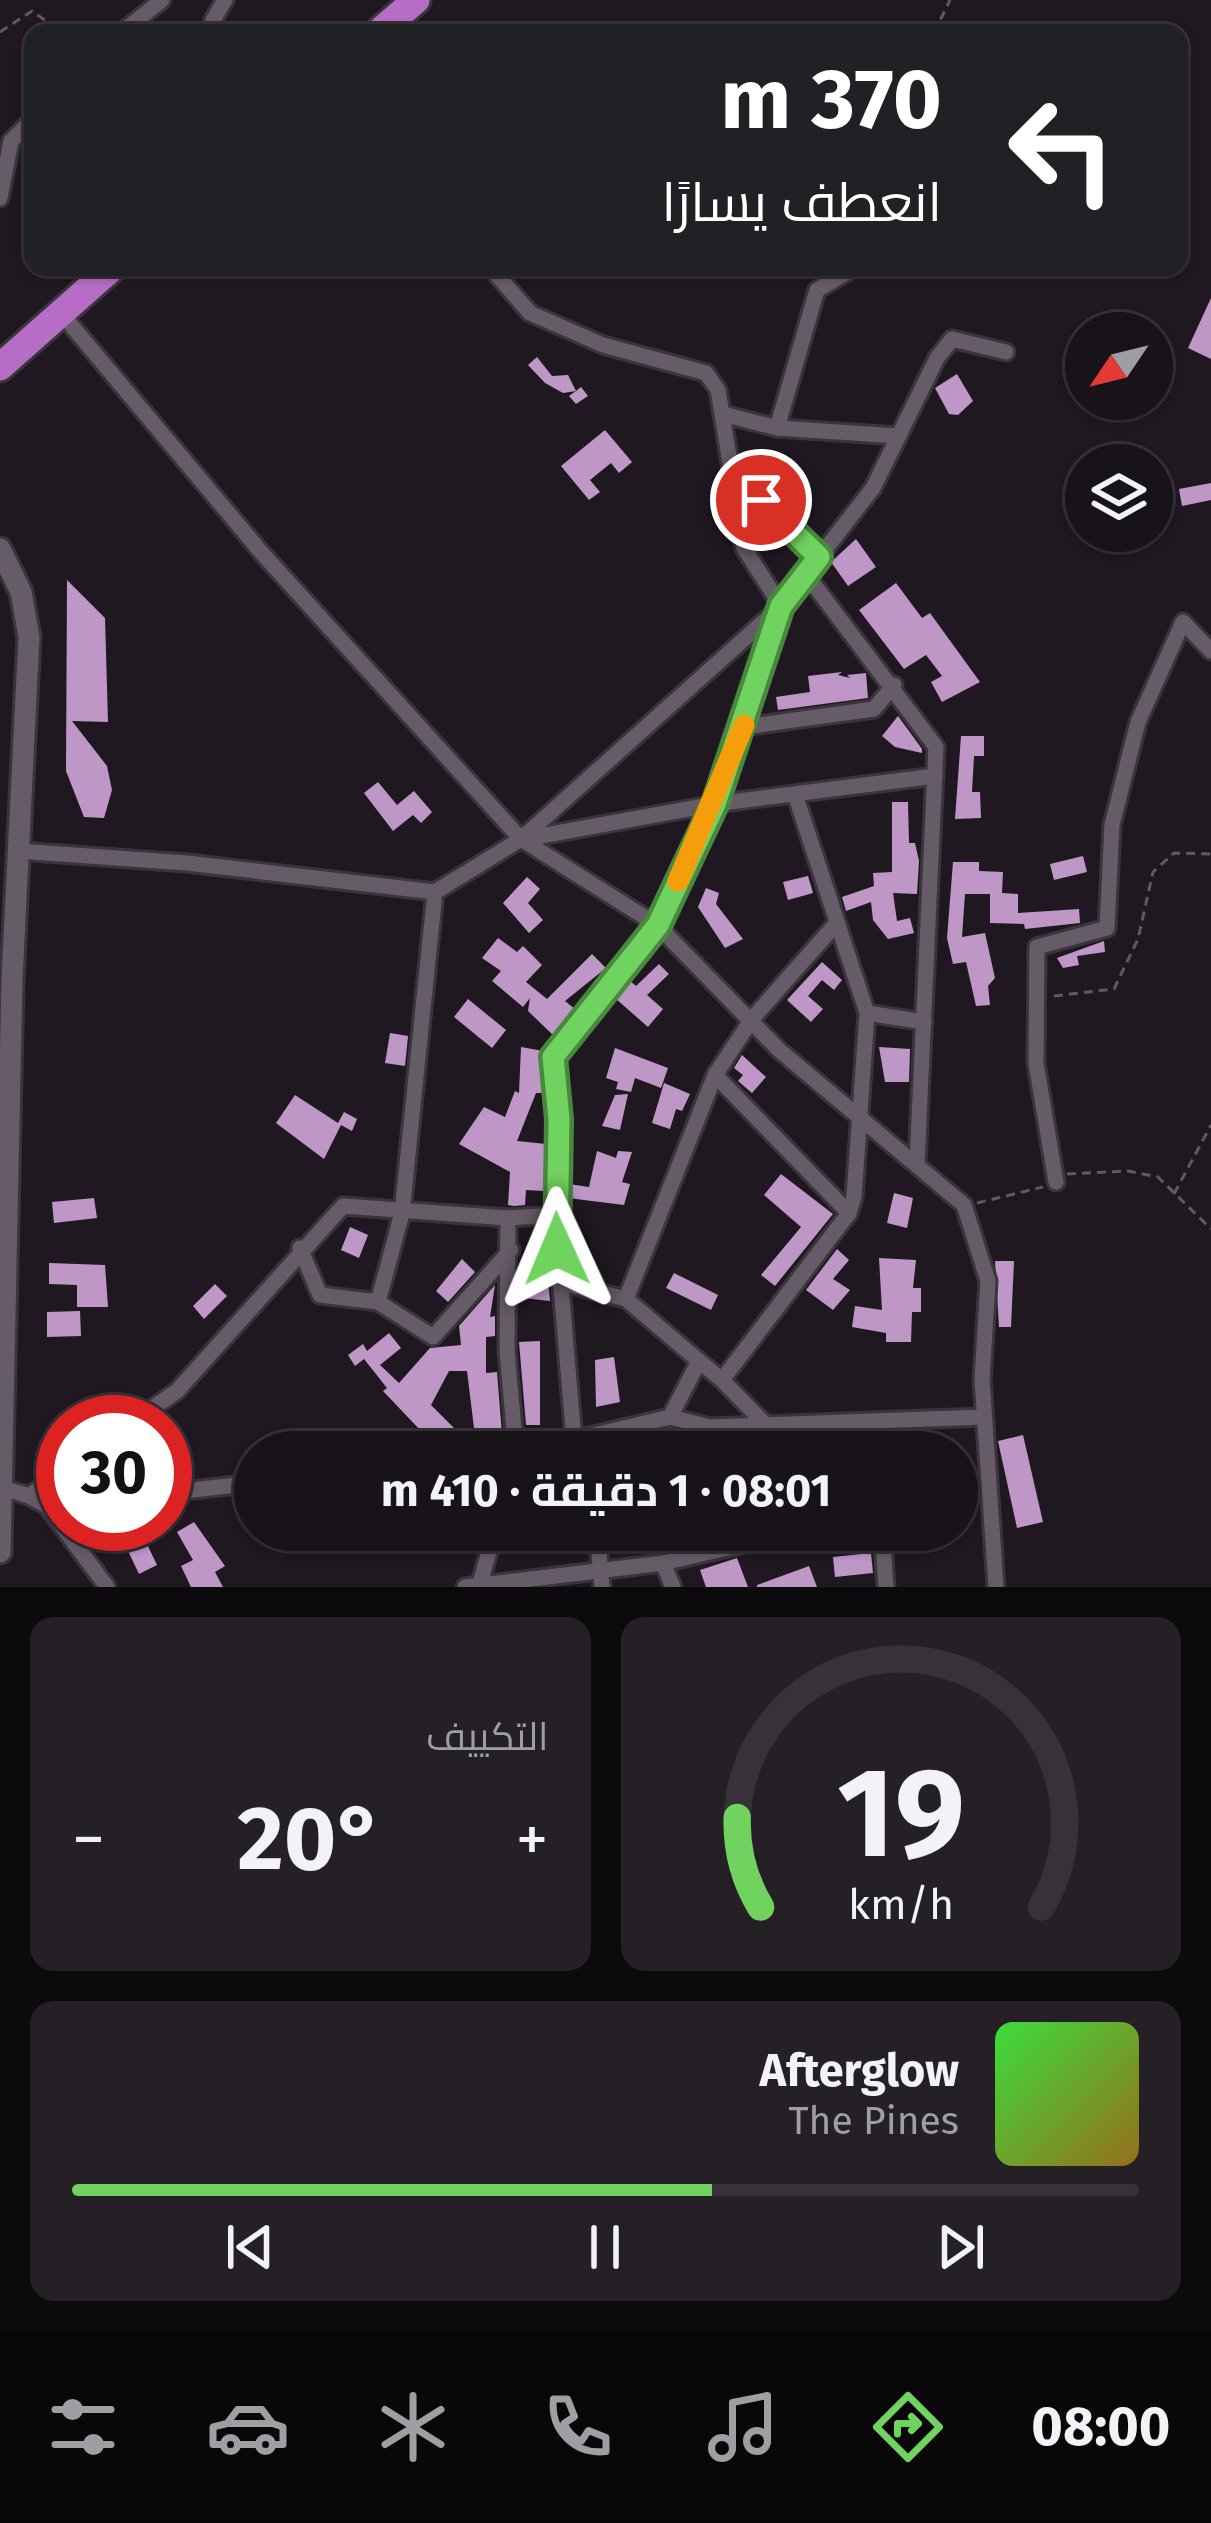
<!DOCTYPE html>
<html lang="ar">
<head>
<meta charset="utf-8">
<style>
	:root { --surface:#181219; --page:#252026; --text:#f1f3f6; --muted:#9f9ea2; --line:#363238; --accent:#70d35f }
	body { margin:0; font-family:"Fira Sans",Cairo,sans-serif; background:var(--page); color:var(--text); direction:rtl; height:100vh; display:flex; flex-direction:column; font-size:45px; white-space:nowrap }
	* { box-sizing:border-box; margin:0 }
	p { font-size:39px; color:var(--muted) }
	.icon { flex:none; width:66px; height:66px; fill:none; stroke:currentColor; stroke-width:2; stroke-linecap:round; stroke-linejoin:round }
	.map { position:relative; height:1587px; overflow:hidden; direction:ltr }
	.drawer { display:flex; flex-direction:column; gap:30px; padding:30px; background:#0d0a0e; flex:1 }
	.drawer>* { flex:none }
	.top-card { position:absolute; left:24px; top:24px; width:1164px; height:252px; border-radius:24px; box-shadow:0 3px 9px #0004,0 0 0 3px var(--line); direction:rtl; background:#202124; color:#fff; overflow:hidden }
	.needle { width:78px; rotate:235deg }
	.fabs { position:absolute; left:1065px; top:312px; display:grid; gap:24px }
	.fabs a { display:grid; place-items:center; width:108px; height:108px; border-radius:50%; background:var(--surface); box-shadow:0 3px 9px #0004,0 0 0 3px var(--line); font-size:60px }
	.speed { position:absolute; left:36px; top:1395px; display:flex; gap:24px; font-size:60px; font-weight:700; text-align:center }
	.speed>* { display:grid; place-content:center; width:156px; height:156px; border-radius:50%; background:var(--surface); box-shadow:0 3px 9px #0004,0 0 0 3px var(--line); line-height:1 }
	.speed .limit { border:18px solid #d22; background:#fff; color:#111 }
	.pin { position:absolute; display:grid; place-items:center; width:102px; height:102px; color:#fff; margin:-51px; border:6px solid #fff; border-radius:50%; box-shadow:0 3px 12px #0007 }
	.me { position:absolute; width:132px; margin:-66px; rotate:359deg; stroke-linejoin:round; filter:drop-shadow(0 0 9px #0008) }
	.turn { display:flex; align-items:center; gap:42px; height:252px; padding:0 48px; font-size:54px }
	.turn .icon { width:156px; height:156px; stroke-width:2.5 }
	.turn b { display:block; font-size:84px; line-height:102px }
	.big { font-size:90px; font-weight:700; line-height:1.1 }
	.drawer .card { flex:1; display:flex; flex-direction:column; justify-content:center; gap:18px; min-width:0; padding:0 42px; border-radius:24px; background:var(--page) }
	.drawer .dial { align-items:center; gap:0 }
	.dial svg { height:312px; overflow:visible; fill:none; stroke:var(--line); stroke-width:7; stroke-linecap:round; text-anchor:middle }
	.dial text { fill:var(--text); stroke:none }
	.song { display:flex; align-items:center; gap:36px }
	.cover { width:144px; height:144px; border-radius:18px; background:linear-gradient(135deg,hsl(120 70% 55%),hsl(40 70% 35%)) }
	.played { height:12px; border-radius:6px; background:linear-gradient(90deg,var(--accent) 60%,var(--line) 60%) }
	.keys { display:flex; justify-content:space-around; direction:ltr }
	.heat { display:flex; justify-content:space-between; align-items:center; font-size:66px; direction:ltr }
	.drawer .tiles { flex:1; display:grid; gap:30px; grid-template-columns:1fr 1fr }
	.card:last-child { grid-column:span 2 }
	.trip { position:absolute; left:234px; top:1431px; width:744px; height:120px; border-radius:60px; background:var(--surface); box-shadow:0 3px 9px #0004,0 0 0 3px var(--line); font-weight:700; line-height:120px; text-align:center; direction:rtl }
	.dock { display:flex; height:192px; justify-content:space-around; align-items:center; background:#0a070a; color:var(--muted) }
	.dock .icon { width:84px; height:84px }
	.dock .active { color:var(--accent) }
	.dock b { font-size:54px; color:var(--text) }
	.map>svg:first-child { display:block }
	.building { fill:#bf97c7 }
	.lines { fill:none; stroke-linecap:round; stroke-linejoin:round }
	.street-casing { stroke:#3a353c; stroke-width:21 }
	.secondary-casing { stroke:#3a353c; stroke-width:27 }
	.highway-casing { stroke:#3a353c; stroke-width:33 }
	.path { stroke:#605961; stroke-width:3; stroke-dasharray:9 6; stroke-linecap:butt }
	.street { stroke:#665c68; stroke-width:15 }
	.secondary { stroke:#665c68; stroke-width:21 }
	.highway { stroke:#b76dc6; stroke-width:27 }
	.route-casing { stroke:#49893e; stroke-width:30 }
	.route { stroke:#70d35f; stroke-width:21 }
	.slow { stroke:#f59e0b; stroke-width:21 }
</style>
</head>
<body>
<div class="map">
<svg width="1211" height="1587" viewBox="0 0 1211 1587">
	<rect width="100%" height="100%" fill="#201821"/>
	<!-- building -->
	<g class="building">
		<polygon points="1211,298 1211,359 1188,348"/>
		<polygon points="537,357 552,376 568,375 576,391 581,387 588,396 576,404 569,396 576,391 563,393 545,383 528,365"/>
		<polygon points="957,374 973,401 958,415 949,414 935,388"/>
		<polygon points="605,430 632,462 619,473 611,463 590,480 600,492 589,500 561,466"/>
		<polygon points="1211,483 1211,500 1182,506 1179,489"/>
		<polygon points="856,539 876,567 848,586 831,562"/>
		<polygon points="67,580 105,618 108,722 72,721 107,766 112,790 104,818 84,817 66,771"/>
		<polygon points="896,583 922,618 930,613 980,682 942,702 931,682 942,676 926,655 904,669 859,610"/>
		<polygon points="842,672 838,675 850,678 847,675 866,673 868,698 778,710 776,697 810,692 808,676"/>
		<polygon points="898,716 922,749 922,753 895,747 882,736"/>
		<polygon points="961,736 984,736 984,756 974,756 972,792 980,792 981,818 955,819"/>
		<polygon points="378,782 397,805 414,791 432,812 421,823 413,815 393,831 364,793"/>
		<polygon points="892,802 908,802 909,843 915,843 919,861 917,894 893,893 897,921 910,918 914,933 888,939 873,920 871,902 846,911 842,897 874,886 873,873 892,872"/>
		<polygon points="1083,856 1087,872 1054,880 1050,864"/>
		<polygon points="953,862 979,862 979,871 1003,872 1002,893 1018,894 1018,913 1079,909 1080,923 1025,929 1024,924 990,923 990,894 965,894 962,937 985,933 995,978 988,986 990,1005 976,1006 966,962 953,964 947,938"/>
		<polygon points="808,876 813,893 788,900 783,882"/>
		<polygon points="527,877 540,889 528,903 543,920 529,933 503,903"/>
		<polygon points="706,888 719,893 716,904 743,939 725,948 698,907"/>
		<polygon points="498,938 517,952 523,946 542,965 526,982 547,999 592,954 606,968 565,1001 575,1009 554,1036 528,1011 530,998 523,1007 492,981 501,971 482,958"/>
		<polygon points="1104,941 1105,952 1077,956 1079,965 1063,968 1057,958"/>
		<polygon points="822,962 842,980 834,990 822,980 808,996 823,1009 811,1022 787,1000"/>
		<polygon points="659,964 669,974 647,995 663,1009 648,1027 615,998 629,980 636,986"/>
		<polygon points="468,999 506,1030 492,1048 454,1017"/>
		<polygon points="390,1033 408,1036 405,1066 385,1063"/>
		<polygon points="521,1047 543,1051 543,1093 536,1093 517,1141 546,1144 544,1191 526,1190 525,1205 514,1206 508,1205 510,1172 459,1144 484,1107 505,1117 515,1091 519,1093"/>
		<polygon points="879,1047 910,1049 909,1082 885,1082"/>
		<polygon points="615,1048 668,1068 661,1088 635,1078 631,1092 616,1089 618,1082 606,1078"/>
		<polygon points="742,1055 766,1077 752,1093 738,1081 743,1075 734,1068"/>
		<polygon points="664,1083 690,1094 682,1111 676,1109 670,1129 652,1123"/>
		<polygon points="628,1094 620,1130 602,1126 615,1095"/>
		<polygon points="295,1095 338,1123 344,1112 357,1119 352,1131 341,1125 324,1159 276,1123"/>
		<polygon points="597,1151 616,1158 618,1151 632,1152 622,1182 630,1184 624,1205 568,1198 569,1184 589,1187"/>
		<polygon points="781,1174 833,1214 775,1286 761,1275 801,1227 764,1195"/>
		<polygon points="894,1193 913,1198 907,1228 887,1223"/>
		<polygon points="94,1198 97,1218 54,1223 52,1202"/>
		<polygon points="350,1227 368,1235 359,1258 341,1250"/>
		<polygon points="837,1249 849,1260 833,1279 850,1290 833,1310 806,1290"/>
		<polygon points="879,1258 916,1260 913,1288 921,1288 921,1312 912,1312 911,1342 886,1342 886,1333 852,1327 855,1306 882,1310"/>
		<polygon points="462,1259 475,1272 448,1302 436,1291"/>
		<polygon points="995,1261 1014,1261 1011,1327 999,1327"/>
		<polygon points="49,1263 105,1265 108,1307 77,1307 77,1285 49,1284"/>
		<polygon points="533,1265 547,1267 550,1301 523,1298 521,1288 535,1286"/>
		<polygon points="674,1273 718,1295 711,1310 666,1288"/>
		<polygon points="215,1284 227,1296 204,1319 193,1306"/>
		<polygon points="495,1285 490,1317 495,1316 495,1336 486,1337 486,1373 497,1372 502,1434 475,1436 467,1371 449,1371 431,1405 459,1433 441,1452 383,1391 387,1388 364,1359 355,1366 348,1355 363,1344 367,1351 389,1333 401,1348 380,1365 399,1383 430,1348 461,1345 459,1326"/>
		<polygon points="80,1311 81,1336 47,1337 47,1312"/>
		<polygon points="540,1341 540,1425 526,1425 519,1342"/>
		<polygon points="614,1357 620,1402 596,1407 595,1360"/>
		<polygon points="1023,1435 1043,1522 1017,1528 998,1441"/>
		<polygon points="686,1436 697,1452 621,1452 656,1438 662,1452"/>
		<polygon points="194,1522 225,1566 215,1572 223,1587 191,1587 181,1566 193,1560 177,1532"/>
		<polygon points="146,1542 157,1565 139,1574 128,1551"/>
		<polygon points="871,1553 873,1573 835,1577 833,1557"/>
		<polygon points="737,1558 748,1587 706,1587 700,1570"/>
		<polygon points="809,1566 817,1587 757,1587 757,1585"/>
	</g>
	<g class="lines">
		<!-- street casing -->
		<g class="street-casing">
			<g id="street">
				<polyline points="213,20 225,0"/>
				<polyline points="121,33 162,0"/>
				<polyline points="0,198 11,141 33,119"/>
				<polyline points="61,313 261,552 521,839 657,925 779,1050 964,1205 988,1281 982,1379 996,1587"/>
				<polyline points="723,414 777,428 817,290 856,267"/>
				<polyline points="777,428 899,436"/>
				<polyline points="732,470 819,558"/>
				<polyline points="806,574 936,747 917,1164"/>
				<polyline points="744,727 874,709 894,685"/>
				<polyline points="524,839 715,804 935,776"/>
				<polyline points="19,851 187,863 435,892 402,1213 378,1302 320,1295 300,1248"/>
				<polyline points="435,892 521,839 781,606 744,548 718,390 706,373 603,345 530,313 490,267"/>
				<polyline points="867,1013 924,1022"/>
				<polyline points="715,1075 849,1213"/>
				<polyline points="1056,1182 1036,1063 1037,947 1107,928 1112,825 1138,722 1183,622 1211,651"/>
				<polyline points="508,1218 507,1351 516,1452"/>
				<polyline points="559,1282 626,1299 715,1075 752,1019 834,926"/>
				<polyline points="626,1299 699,1361"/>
				<polyline points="378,1302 433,1337 511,1250"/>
				<polyline points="670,1417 699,1361 722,1380"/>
				<polyline points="133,1422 177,1391 343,1206 508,1218 555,1215"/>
				<polyline points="874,1424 876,1452"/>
				<polyline points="767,1426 722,1380 849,1213 854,1197 867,1013 796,797"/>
				<polyline points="522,1452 670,1417 710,1427 984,1417"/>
				<polyline points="575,1452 555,1215 559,1119 553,1057 657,925 715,804 781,606 873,488 937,358 952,339 1006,352"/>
				<polyline points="0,1487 29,1496 63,1472"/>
				<polyline points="165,1493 255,1483"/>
				<polyline points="29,1496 47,1506 107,1587"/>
				<polyline points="597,1530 602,1587"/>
				<polyline points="882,1530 886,1587"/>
				<polyline points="663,1563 804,1530"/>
				<polyline points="465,1587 663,1563 673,1587"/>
				<polyline points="479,1587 495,1530"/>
			</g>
		</g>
		<!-- secondary casing -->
		<g class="secondary-casing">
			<polyline id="secondary" points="0,549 21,592 29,637 12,979 0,1552"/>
		</g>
		<!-- highway casing -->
		<g class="highway-casing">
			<g id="highway">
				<polyline points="378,33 416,0"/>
				<polyline points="0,367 113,267"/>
			</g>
		</g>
		<!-- path -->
		<g class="path">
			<polyline points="0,32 32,11 63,33"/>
			<polyline points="934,33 950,0"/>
			<polyline points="1054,996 1114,989 1138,939 1153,872 1174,853 1211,854"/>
			<polyline points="1067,1174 1128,1171 1158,1177 1211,1229"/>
			<polyline points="1174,1194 1211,1125"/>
			<polyline points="977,1203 1043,1187"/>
		</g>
		<!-- street -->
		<use href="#street" class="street"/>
		<!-- secondary -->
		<use href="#secondary" class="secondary"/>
		<!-- highway -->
		<use href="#highway" class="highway"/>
	</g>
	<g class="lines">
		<!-- route casing -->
		<g class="route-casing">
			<polyline id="route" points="557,1249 559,1119 553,1057 658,925 715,804 781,606 819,557 761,500"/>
		</g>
		<!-- route -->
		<use href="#route" class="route"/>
		<!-- slow -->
		<polyline class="slow" points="678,881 744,725"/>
	</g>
</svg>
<div class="fabs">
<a><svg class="needle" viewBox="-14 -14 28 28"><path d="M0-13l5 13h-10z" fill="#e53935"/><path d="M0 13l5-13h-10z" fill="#9f9ea2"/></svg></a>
<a><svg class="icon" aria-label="layers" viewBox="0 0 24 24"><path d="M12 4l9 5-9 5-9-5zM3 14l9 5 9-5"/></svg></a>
</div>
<div class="speed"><div class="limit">30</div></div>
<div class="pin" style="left:761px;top:500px;background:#d93025"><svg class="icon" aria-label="arrive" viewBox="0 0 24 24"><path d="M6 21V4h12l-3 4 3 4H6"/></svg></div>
<svg class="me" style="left:557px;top:1249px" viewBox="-20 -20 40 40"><path d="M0-17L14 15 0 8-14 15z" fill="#70d35f" stroke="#fff" stroke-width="4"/></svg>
<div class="trip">08:01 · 1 دقيقة · 410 m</div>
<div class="top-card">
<div class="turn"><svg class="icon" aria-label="left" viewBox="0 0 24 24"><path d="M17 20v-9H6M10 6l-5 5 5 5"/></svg><div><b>370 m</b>انعطف يسارًا</div></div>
</div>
</div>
<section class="drawer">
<div class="tiles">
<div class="card dial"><svg viewBox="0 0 100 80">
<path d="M14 69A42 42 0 1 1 86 69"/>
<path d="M14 69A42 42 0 0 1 8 46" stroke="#70d35f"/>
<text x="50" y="56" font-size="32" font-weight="700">19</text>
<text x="50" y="72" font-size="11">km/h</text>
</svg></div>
<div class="card"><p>التكييف</p>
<div class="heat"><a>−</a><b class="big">20°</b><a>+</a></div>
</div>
<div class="card">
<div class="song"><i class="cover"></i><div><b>Afterglow</b><p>The Pines</p></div></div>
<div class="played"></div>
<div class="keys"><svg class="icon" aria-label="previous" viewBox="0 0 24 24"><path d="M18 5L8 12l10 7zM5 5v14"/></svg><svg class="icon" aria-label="pause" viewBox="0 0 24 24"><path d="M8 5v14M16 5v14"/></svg><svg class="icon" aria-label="next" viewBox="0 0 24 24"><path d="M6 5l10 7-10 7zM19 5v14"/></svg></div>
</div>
</div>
</section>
<nav class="dock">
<b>08:00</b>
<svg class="icon active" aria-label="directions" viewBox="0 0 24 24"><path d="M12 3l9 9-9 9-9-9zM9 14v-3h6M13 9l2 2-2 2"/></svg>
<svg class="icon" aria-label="music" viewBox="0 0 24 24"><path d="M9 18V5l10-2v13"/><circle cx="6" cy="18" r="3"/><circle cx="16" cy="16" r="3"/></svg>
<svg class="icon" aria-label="phone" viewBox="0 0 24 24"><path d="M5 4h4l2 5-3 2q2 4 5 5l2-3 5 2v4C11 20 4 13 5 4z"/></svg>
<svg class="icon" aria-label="climate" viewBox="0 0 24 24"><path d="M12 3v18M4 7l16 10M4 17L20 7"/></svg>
<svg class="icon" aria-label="car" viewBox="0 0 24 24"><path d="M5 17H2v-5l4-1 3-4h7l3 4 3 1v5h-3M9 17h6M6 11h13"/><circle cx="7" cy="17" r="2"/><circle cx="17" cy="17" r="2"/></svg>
<svg class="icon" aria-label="filters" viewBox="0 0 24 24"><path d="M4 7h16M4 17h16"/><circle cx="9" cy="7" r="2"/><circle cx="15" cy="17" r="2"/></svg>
</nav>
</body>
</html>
